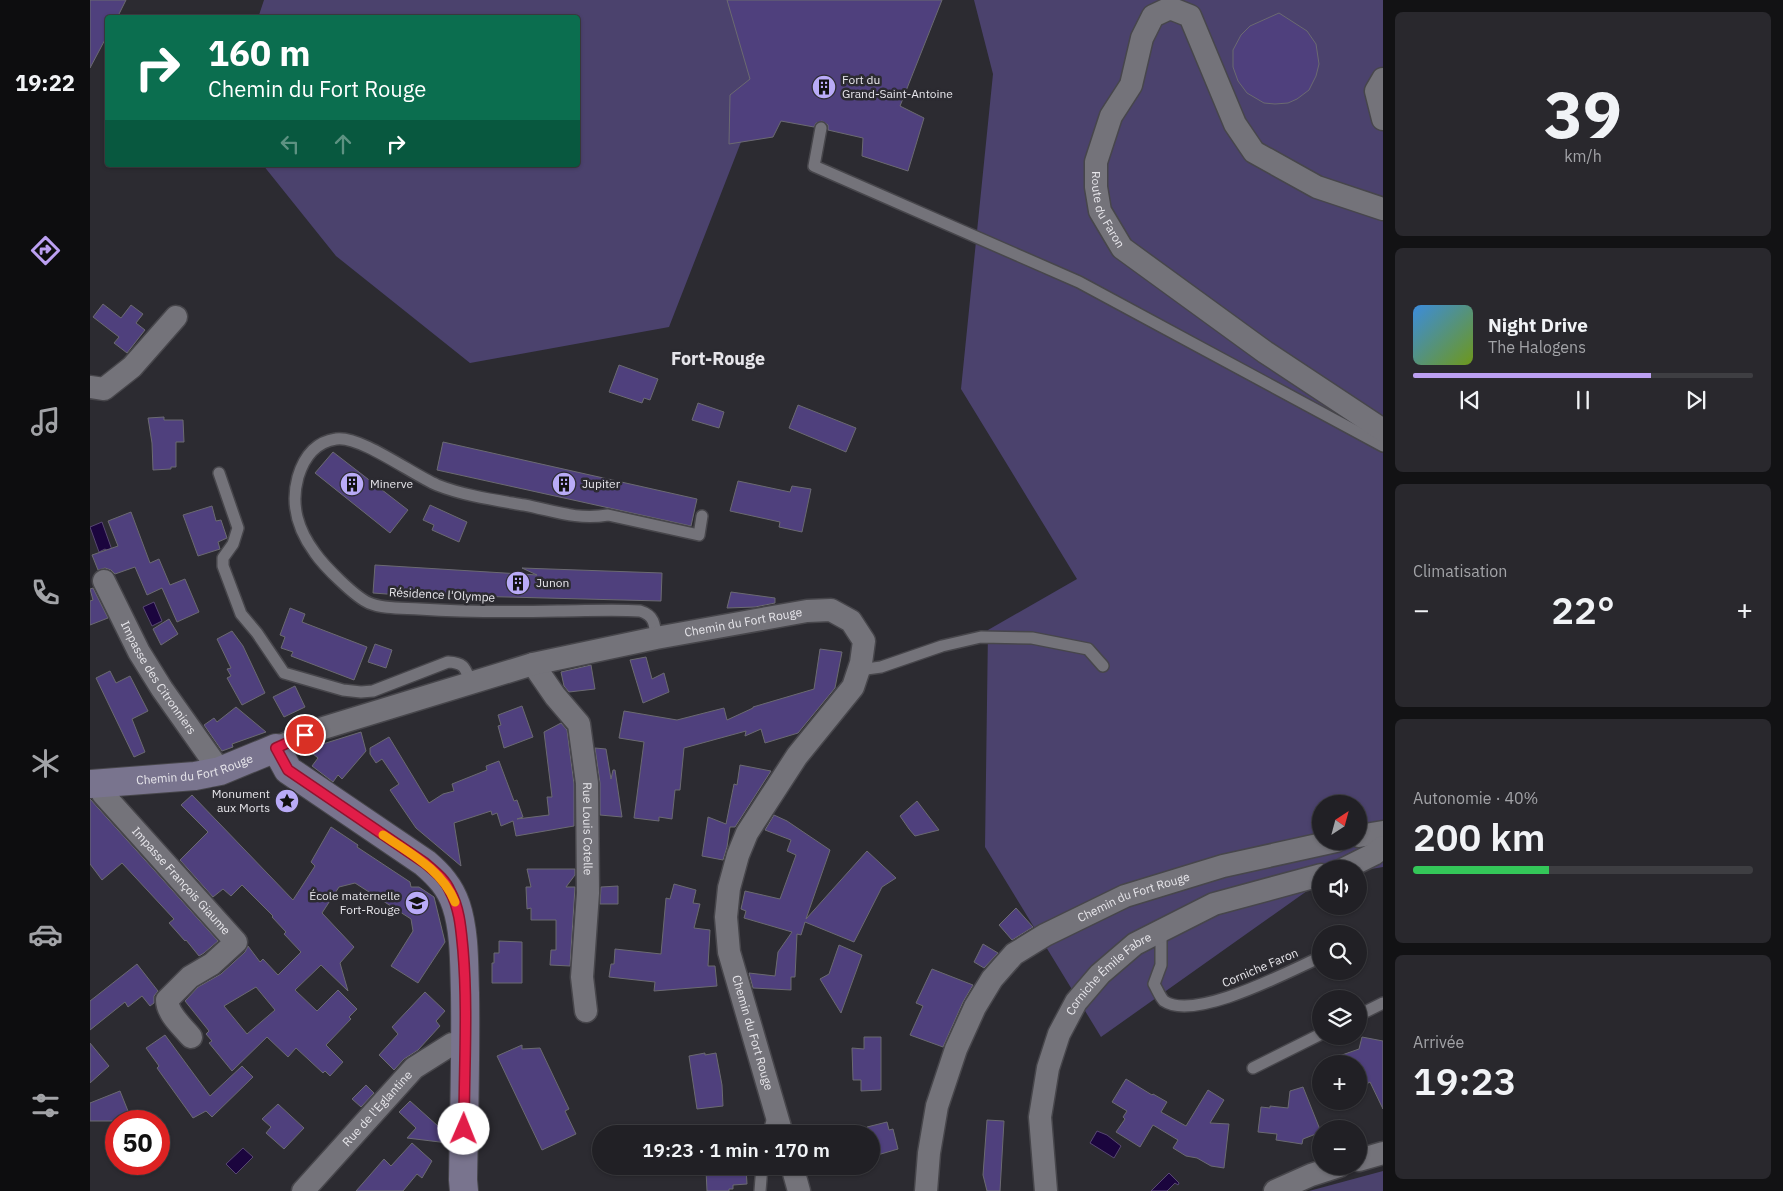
<!DOCTYPE html>
<html lang="fr">
<head>
<meta charset="utf-8">
<style>
	:root { --surface:#212025; --page:#29282d; --text:#f1f3f6; --muted:#a2a3a7; --line:#3e3e42; --accent:#bca0f2 }
	body { margin:0; font-family:"IBM Plex Sans",sans-serif; background:var(--page); color:var(--text); height:100vh; display:flex; flex-direction:column; font-size:19px; white-space:nowrap }
	* { box-sizing:border-box; margin:0 }
	p { font-size:16px; color:var(--muted) }
	.icon { flex:none; width:28px; height:28px; fill:none; stroke:currentColor; stroke-width:2; stroke-linecap:round; stroke-linejoin:round }
	.map { position:relative; flex:1; overflow:hidden }
	.sheet { display:flex; flex-direction:column; gap:12px; padding:12px; background:#121214; width:400px }
	.sheet>* { flex:none }
	.guide { position:absolute; left:15px; top:15px; width:475px; height:152px; border-radius:5px; box-shadow:0 1px 4px #0004,0 0 0 1px var(--line); background:#0b6e4f; color:#fff; overflow:hidden }
	.needle { width:32px; rotate:36deg }
	.fabs { position:absolute; left:1222px; top:795px; display:grid; gap:10px }
	.fabs a { display:grid; place-items:center; width:55px; height:55px; border-radius:50%; background:var(--surface); box-shadow:0 1px 4px #0004,0 0 0 1px var(--line); font-size:25px }
	.speed { position:absolute; left:15px; top:1110px; display:flex; gap:10px; font-size:25px; font-weight:700; text-align:center }
	.speed>* { display:grid; place-content:center; width:65px; height:65px; border-radius:50%; background:var(--surface); box-shadow:0 1px 4px #0004,0 0 0 1px var(--line); line-height:1 }
	.speed .limit { border:8px solid #d22; background:#fff; color:#111 }
	.pin { position:absolute; display:grid; place-items:center; width:42px; height:42px; color:#fff; margin:-21px; border:2px solid #fff; border-radius:50%; box-shadow:0 1px 5px #0007 }
	.me { position:absolute; width:55px; margin:-28px; rotate:1deg; stroke-linejoin:round; filter:drop-shadow(0 0 4px #0008) }
	.turn { display:flex; align-items:center; gap:18px; height:105px; padding:0 20px; font-size:22px }
	.turn .icon { width:65px; height:65px; stroke-width:2.5 }
	.turn b { display:block; font-size:35px; line-height:42px }
	.lanes { display:flex; align-items:center; height:48px; padding:0 20px; background:#0003; justify-content:center; gap:25px; direction:ltr }
	.lanes .off { opacity:.35 }
	.big { font-size:38px; font-weight:600; line-height:1.1 }
	.sheet .card { flex:1; display:flex; flex-direction:column; justify-content:center; gap:8px; min-width:0; padding:0 18px; border-radius:8px; background:var(--page) }
	.sheet .dial { align-items:center; gap:0 }
	.dial b { font-size:65px; line-height:1 }
	.song { display:flex; align-items:center; gap:15px }
	.cover { width:60px; height:60px; border-radius:8px; background:linear-gradient(135deg,hsl(210 70% 55%),hsl(80 70% 35%)) }
	.played { height:5px; border-radius:2px; background:linear-gradient(90deg,var(--accent) 70%,var(--line) 70%) }
	.keys { display:flex; justify-content:space-around; direction:ltr }
	.heat { display:flex; justify-content:space-between; align-items:center; font-size:28px; direction:ltr }
	.charge { height:8px; border-radius:4px; background:linear-gradient(90deg,#34c759 40%,var(--line) 0) }
	.trip { position:absolute; left:502px; top:1125px; width:288px; height:50px; border-radius:25px; background:var(--surface); box-shadow:0 1px 4px #0004,0 0 0 1px var(--line); font-weight:600; line-height:50px; text-align:center }
	main { display:flex; flex:1; min-height:0 }
	.menu { display:flex; flex-direction:column; width:90px; justify-content:space-around; align-items:center; background:#0d0d0f; color:var(--muted) }
	.menu .icon { width:35px; height:35px }
	.menu .current { color:var(--accent) }
	.menu b { font-size:22px; color:var(--text) }
	.map>svg:first-child { display:block }
	.green { fill:#4b426d; fill-rule:evenodd }
	.water { fill:#1b053e; stroke:#584872 }
	.building { fill:#4f407d; stroke:#6b6a71; fill-rule:evenodd }
	.lines { fill:none; stroke-linecap:round; stroke-linejoin:round }
	.service-casing { stroke:#47464b; stroke-width:14 }
	.minor-casing { stroke:#47464b; stroke-width:25 }
	.secondary-casing { stroke:#47464b; stroke-width:30 }
	.service { stroke:#74737a; stroke-width:11 }
	.minor { stroke:#74737a; stroke-width:22 }
	.secondary { stroke:#79748e; stroke-width:28 }
	.route-casing { stroke:#92132f; stroke-width:12 }
	.route { stroke:#e11d48; stroke-width:9 }
	.slow { stroke:#f59e0b; stroke-width:9 }
	.labels { text-anchor:middle; stroke-width:5; stroke-linejoin:round; paint-order:stroke }
	.poi-label { font-size:12px; fill:#e7e6eb; stroke:#2c2b31; text-anchor:start }
	.street-label { font-size:12px; fill:#e7e6eb; stroke:#2c2b31 }
	.district-label { font-size:18px; font-weight:bold; fill:#e7e6eb; stroke:#2c2b31 }
</style>
</head>
<body>
<main>
<nav class="menu">
<b>19:22</b>
<svg class="icon current" aria-label="directions" viewBox="0 0 24 24"><path d="M12 3l9 9-9 9-9-9zM9 14v-3h6M13 9l2 2-2 2"/></svg>
<svg class="icon" aria-label="music" viewBox="0 0 24 24"><path d="M9 18V5l10-2v13"/><circle cx="6" cy="18" r="3"/><circle cx="16" cy="16" r="3"/></svg>
<svg class="icon" aria-label="phone" viewBox="0 0 24 24"><path d="M5 4h4l2 5-3 2q2 4 5 5l2-3 5 2v4C11 20 4 13 5 4z"/></svg>
<svg class="icon" aria-label="climate" viewBox="0 0 24 24"><path d="M12 3v18M4 7l16 10M4 17L20 7"/></svg>
<svg class="icon" aria-label="car" viewBox="0 0 24 24"><path d="M5 17H2v-5l4-1 3-4h7l3 4 3 1v5h-3M9 17h6M6 11h13"/><circle cx="7" cy="17" r="2"/><circle cx="17" cy="17" r="2"/></svg>
<svg class="icon" aria-label="filters" viewBox="0 0 24 24"><path d="M4 7h16M4 17h16"/><circle cx="9" cy="7" r="2"/><circle cx="15" cy="17" r="2"/></svg>
</nav>
<div class="map">
<svg width="1293" height="1191" viewBox="0 0 1293 1191">
	<rect width="100%" height="100%" fill="#2c2b31"/>
	<!-- green -->
	<g class="green">
		<polygon points="174,0 729,0 695,29 579,327 380,363 246,256 173,165 488,165 488,18 168,18"/>
		<path d="M884,0H1293V867L1269,871V869H1231V881L1011,1037L895,847L898,630L987,579L871,389L903,74ZM1231,804H1269V841H1231Z"/>
		<polygon points="1293,1171 1293,1191 1219,1191"/>
	</g>
	<!-- water -->
	<g class="water">
		<polygon points="12,522 22,550 18,551 15,549 9,552 0,527"/>
		<polygon points="64,602 72,621 62,626 53,607"/>
		<polygon points="1007,1131 1017,1135 1031,1146 1024,1158 1000,1143"/>
		<polygon points="153,1148 163,1157 146,1174 136,1164"/>
		<polygon points="1079,1173 1089,1183 1088,1185 1085,1183 1077,1191 1061,1191"/>
	</g>
	<!-- building -->
	<g class="building">
		<polygon points="0,0 36,0 27,18 18,18 18,34 0,68"/>
		<polygon points="637,0 852,0 810,106 834,118 818,171 772,156 773,138 738,130 738,125 732,121 726,123 724,127 691,121 683,137 639,144 640,95 660,79"/>
		<polygon points="1189,13 1217,31 1226,44 1229,64 1226,76 1219,90 1207,99 1198,103 1185,104 1174,103 1157,93 1148,81 1143,67 1143,50 1151,35 1160,26"/>
		<polygon points="13,304 31,318 41,305 53,314 46,323 55,330 37,353 24,343 29,337 3,317"/>
		<polygon points="529,365 568,379 560,400 554,398 552,403 519,392"/>
		<polygon points="608,403 634,412 629,428 602,420"/>
		<polygon points="708,405 766,428 756,452 699,428"/>
		<polygon points="74,417 74,420 93,420 94,442 86,442 86,467 81,467 81,469 63,470 62,443 58,418"/>
		<polygon points="353,442 607,499 601,526 347,470"/>
		<polygon points="243,452 318,510 300,533 225,473"/>
		<polygon points="648,481 700,492 702,486 721,489 712,532 689,527 690,522 640,511"/>
		<polygon points="340,505 377,522 369,542 342,530 344,525 333,520"/>
		<polygon points="122,506 126,521 131,520 137,538 128,542 130,549 108,556 93,515"/>
		<polygon points="41,512 60,563 69,559 80,585 95,579 109,612 87,622 72,588 57,595 45,567 25,574 21,570 15,568 8,570 2,555 28,546 18,521"/>
		<polygon points="285,565 447,575 432,568 572,573 571,601 378,596 378,600 283,593"/>
		<polygon points="3,588 18,618 0,625 0,601 3,600 0,589"/>
		<polygon points="641,592 685,598 685,603 665,607 637,608"/>
		<polygon points="200,608 215,614 212,622 277,647 264,680 201,656 203,652 191,648 195,637 190,635"/>
		<polygon points="79,619 88,634 71,645 63,629"/>
		<polygon points="142,631 153,646 175,693 152,705 137,678 141,676 137,669 141,668 127,639"/>
		<polygon points="285,644 302,650 296,668 278,662"/>
		<polygon points="730,649 752,652 745,688 708,733 675,743 671,729 655,736 656,731 594,748 590,790 585,790 582,819 569,817 569,821 544,818 554,742 529,738 534,711 587,720 634,708 637,720 663,708 663,707 724,689"/>
		<polygon points="556,657 562,679 574,673 579,692 553,703 540,660"/>
		<polygon points="501,665 505,689 479,692 474,686 471,672"/>
		<polygon points="20,671 26,683 40,676 58,711 42,719 55,752 44,757 6,678"/>
		<polygon points="205,686 215,707 194,717 183,697"/>
		<polygon points="432,706 443,737 414,748 408,726 411,725 408,715"/>
		<polygon points="146,707 176,732 142,744 143,747 132,751 114,725 124,718 127,722"/>
		<polygon points="471,723 477,730 484,784 484,826 426,836 423,821 411,826 407,813 402,815 401,811 364,823 371,866 326,828 300,790 309,784 292,759 286,763 280,754 280,748 299,737 339,803 353,794 364,791 362,784 397,770 396,766 409,761 424,801 427,800 433,817 427,819 459,815 457,797 462,797 454,732"/>
		<polygon points="271,732 276,751 252,779 248,775 243,782 222,766 228,758 217,749"/>
		<polygon points="505,748 516,749 521,779 523,770 525,770 532,817 510,815 510,783"/>
		<polygon points="650,765 681,771 645,827 640,827 637,847 633,860 612,856 618,817 636,824 644,784 647,785"/>
		<path d="M102,795L203,900L225,866L221,862L241,827L268,845L267,847L320,882L321,887H329L344,897L355,942L328,983L301,966L323,931L321,919L265,883L249,887L232,913L264,947L250,963L258,991L231,965L205,990L227,1011L248,990L267,1009L259,1017L261,1019L236,1045L253,1062L240,1076L235,1071L233,1073L206,1048L198,1057L177,1037L142,1071L119,1043L122,1041L116,1034L119,1031L95,1001L108,987L131,974L155,952L158,946L170,962L173,959L188,975L211,952L194,934L196,932L182,917L183,916L152,885L141,896L133,889L123,897L90,860L118,832L91,805ZM166,987L185,1010L157,1034L134,1006Z"/>
		<polygon points="0,799 128,941 114,953 109,956 96,940 95,941 79,923 84,919 32,863 12,880 0,864"/>
		<polygon points="827,801 849,830 825,836 819,829 810,816"/>
		<polygon points="684,815 697,821 740,850 716,919 777,851 806,878 792,887 764,942 715,922 711,935 707,934 705,977 701,977 701,990 663,988 659,973 685,976 688,952 702,932 654,918 656,911 651,909 655,891 690,899 706,855 697,851 701,840 675,830"/>
		<polygon points="437,869 485,869 485,875 476,887 485,887 480,966 460,965 461,950 466,950 466,920 441,920 441,908 437,909 436,887 441,887"/>
		<polygon points="584,884 606,890 603,903 610,904 604,928 620,930 618,966 625,966 627,986 564,991 565,982 519,977 521,964 524,964 525,949 571,954 576,898 580,899"/>
		<polygon points="528,886 528,904 510,904 511,887"/>
		<polygon points="926,908 943,927 922,940 909,925"/>
		<polygon points="409,941 432,942 432,983 402,983 402,963 404,963 404,953 409,953"/>
		<polygon points="893,944 908,953 894,968 884,962"/>
		<polygon points="749,945 772,955 751,1013 730,979 739,974"/>
		<polygon points="47,964 68,991 64,996 64,1003 60,1006 52,996 38,1007 35,1002 0,1030 0,1001"/>
		<polygon points="842,969 883,985 873,1002 853,1047 820,1035 833,1006 826,1003"/>
		<polygon points="335,992 355,1011 346,1021 350,1026 328,1050 314,1059 304,1070 289,1055 308,1034 302,1027"/>
		<polygon points="75,1035 120,1096 152,1066 163,1077 122,1117 116,1111 103,1118 67,1068 69,1066 56,1048"/>
		<polygon points="774,1037 791,1037 791,1090 771,1091 771,1080 763,1080 762,1048 774,1049"/>
		<polygon points="1272,1037 1293,1041 1293,1109 1280,1082 1269,1088 1269,1064 1233,1064 1232,1062 1269,1049"/>
		<polygon points="0,1043 19,1066 0,1083"/>
		<polygon points="432,1045 432,1049 450,1048 479,1109 475,1111 486,1134 452,1150 407,1056"/>
		<polygon points="615,1053 615,1055 626,1053 632,1085 633,1106 607,1109 599,1056"/>
		<polygon points="1036,1079 1062,1095 1063,1094 1077,1102 1071,1112 1096,1126 1118,1090 1134,1100 1120,1123 1139,1124 1134,1168 1121,1166 1107,1158 1096,1156 1083,1148 1088,1140 1063,1125 1050,1147 1026,1132 1035,1119 1033,1117 1037,1111 1022,1102"/>
		<polygon points="276,1085 284,1093 271,1107 262,1099"/>
		<polygon points="1213,1087 1231,1132 1213,1139 1212,1144 1186,1140 1187,1134 1168,1132 1171,1107 1180,1108 1180,1106 1198,1108 1200,1091"/>
		<polygon points="30,1091 42,1121 0,1121 0,1103"/>
		<polygon points="320,1101 358,1135 358,1143 317,1138 326,1128 309,1112"/>
		<polygon points="188,1104 214,1128 194,1149 176,1133 181,1127 172,1119"/>
		<polygon points="897,1120 914,1121 910,1191 897,1191 893,1175"/>
		<polygon points="797,1122 799,1130 803,1129 808,1149 784,1156 781,1144 781,1134 779,1134 777,1127"/>
		<polygon points="322,1143 342,1161 332,1178 327,1174 313,1191 266,1191 294,1159 301,1166"/>
		<polygon points="641,1168 656,1168 657,1184 643,1185 643,1189 639,1189 639,1191 617,1191 616,1170"/>
	</g>
	<g class="lines">
		<!-- service casing -->
		<g class="service-casing">
			<g id="service">
				<polyline points="731,128 724,166 989,282 1293,446"/>
				<path d="M129,473L148,528L143,544L133,558V566L151,614L167,633L194,673L253,690L271,692L283,691L358,662C376,663 375,669 381,683"/>
				<path d="M566,638C565,624 564,615 550,611C523,609 495,611 468,611C422,612 375,612 329,609C313,608 293,609 279,603C265,597 234,566 225,553C208,530 200,506 208,477C214,457 225,442 246,439C270,435 323,475 347,485C375,496 405,500 434,505C465,511 486,520 518,515L609,535L612,516"/>
				<polyline points="769,670 791,667 852,646 891,637 942,638 998,649 1013,666"/>
				<path d="M1071,930V965L1064,984C1067,989 1070,997 1074,1001C1105,1022 1199,971 1231,957"/>
				<polyline points="1269,1015 1293,1003"/>
				<polyline points="1163,1068 1231,1034"/>
				<polyline points="678,1134 684,1115"/>
				<polyline points="670,1191 672,1166"/>
			</g>
		</g>
		<!-- minor casing -->
		<g class="minor-casing">
			<g id="minor">
				<polyline points="1293,79 1286,91 1293,119"/>
				<path id="s1" d="M1293,209L1227,187L1164,152L1145,124L1100,16L1080,8L1063,16L1052,38L1041,85L1021,116L1006,162V187L1010,211L1032,248L1175,352L1293,430"/>
				<polyline points="0,387 14,389 42,367 86,317"/>
				<path id="s2" d="M14,581L49,652L72,689L130,771"/>
				<path id="s3" d="M443,664L465,696L489,724L497,783L498,893L492,977L496,1011"/>
				<path id="s4" d="M186,748L230,729L443,664L566,638L717,611L741,610L761,621L774,641L771,663L763,687L707,756L657,833L648,855L639,888L636,917L639,952L692,1134"/>
				<path id="s5" d="M11,783L13,794L146,942L122,964L100,977L77,1000C77,1014 93,1027 101,1037"/>
				<polyline points="1269,836 1293,832"/>
				<polyline points="1254,869 1284,854 1293,847"/>
				<polyline points="1269,1160 1293,1153"/>
				<polyline points="702,1166 709,1191"/>
				<path id="s6" d="M213,1191L324,1068L362,1044H375"/>
				<path id="s7" d="M836,1191L839,1153L847,1106L866,1049L885,1007L902,979L924,954L955,935L1035,896L1133,866L1246,841"/>
				<path id="s8" d="M956,1191L950,1117L958,1068L969,1034L986,1002L1010,974L1045,944L1124,904L1231,875"/>
				<polyline points="1185,1191 1221,1175 1249,1166"/>
			</g>
		</g>
		<!-- secondary casing -->
		<g class="secondary-casing">
			<g id="secondary">
				<path id="s9" d="M0,784L105,776L130,771L186,748L198,770L335,863C349,875 360,887 366,905C375,932 374,965 375,993C376,1055 374,1118 373,1180L374,1191"/>
			</g>
		</g>
		<!-- service -->
		<use href="#service" class="service"/>
		<!-- minor -->
		<use href="#minor" class="minor"/>
		<!-- secondary -->
		<use href="#secondary" class="secondary"/>
	</g>
	<g class="lines">
		<!-- route casing -->
		<g class="route-casing">
			<path id="route" d="M215,735L186,748L198,770L335,863C344,871 355,879 360,891C370,909 371,930 373,950C378,1009 374,1069 374,1129"/>
		</g>
		<!-- route -->
		<use href="#route" class="route"/>
		<!-- slow -->
		<path class="slow" d="M293,835C321,854 352,870 365,902"/>
	</g>
	<!-- icons -->
	<defs>
		<g id="building-disc" transform="scale(1.25)"><circle r="9.5" fill="#b9abf7" stroke="#2c2b31"/><path d="M-4-6H4V6H1V3H-1V6H-4ZM-2.5-4.3h1.7v1.8h-1.7ZM.8-4.3h1.7v1.8H.8ZM-2.5-1h1.7V.8h-1.7ZM.8-1h1.7V.8H.8Z" fill="#111"/></g>
		<g id="sight-disc" transform="scale(1.25)"><circle r="9.5" fill="#b9abf7" stroke="#2c2b31"/><path d="M0-6L1.8-2.2L6-1.7L2.9 1.2L3.7 5.4L0 3.3L-3.7 5.4L-2.9 1.2L-6-1.7L-1.8-2.2Z" fill="#111"/></g>
		<g id="school-disc" transform="scale(1.25)"><circle r="9.5" fill="#b9abf7" stroke="#2c2b31"/><path d="M0-5L7-2L0 1L-7-2ZM-4 1L0 2.5L4 1V4Q0 6-4 4Z" fill="#111"/></g>
	</defs>
	<g fill-rule="evenodd">
		<use href="#building-disc" x="734" y="87"/>
		<use href="#building-disc" x="262" y="484"/>
		<use href="#building-disc" x="474" y="484"/>
		<use href="#building-disc" x="428" y="583"/>
		<use href="#sight-disc" x="197" y="801"/>
		<use href="#school-disc" x="327" y="903"/>
	</g>
	<g class="labels">
		<!-- poi labels -->
		<g class="poi-label">
			<text x="752" y="84">Fort du<tspan x="752" dy="14">Grand-Saint-Antoine</tspan></text>
			<text x="280" y="488">Minerve</text>
			<text x="492" y="488">Jupiter</text>
			<text x="446" y="587">Junon</text>
			<text x="180" y="798" text-anchor="end">Monument<tspan x="180" dy="14">aux Morts</tspan></text>
			<text x="310" y="900" text-anchor="end">École maternelle<tspan x="310" dy="14">Fort-Rouge</tspan></text>
		</g>
		<!-- street labels -->
		<g class="street-label">
			<text dy="4" stroke="none"><textPath href="#s1" startOffset="541">Route du Faron</textPath></text>
			<text transform="translate(352 595) rotate(3)" y="4">Résidence l'Olympe</text>
			<text dy="4" stroke="none"><textPath href="#s4" startOffset="485">Chemin du Fort Rouge</textPath></text>
			<text dy="4" stroke="none"><textPath href="#s2" startOffset="111">Impasse des Citronniers</textPath></text>
			<text dy="4" stroke="none"><textPath href="#s9" startOffset="106">Chemin du Fort Rouge</textPath></text>
			<text dy="4" stroke="none"><textPath href="#s3" startOffset="181">Rue Louis Cotelle</textPath></text>
			<text dy="4" stroke="none"><textPath href="#s5" startOffset="128">Impasse François Giaume</textPath></text>
			<text dy="4" stroke="none"><textPath href="#s7" startOffset="391">Chemin du Fort Rouge</textPath></text>
			<text transform="translate(1170 968) rotate(-23)" y="4">Corniche Faron</text>
			<text dy="4" stroke="none"><textPath href="#s8" startOffset="239">Corniche Émile Fabre</textPath></text>
			<text dy="4" stroke="none"><textPath href="#s4" startOffset="1055">Chemin du Fort Rouge</textPath></text>
			<text dy="4" stroke="none"><textPath href="#s6" startOffset="111">Rue de l'Eglantine</textPath></text>
		</g>
		<!-- district labels -->
		<g class="district-label">
			<text x="628" y="365">Fort-Rouge</text>
		</g>
	</g>
</svg>
<div class="fabs">
<a><svg class="needle" viewBox="-14 -14 28 28"><path d="M0-13l5 13h-10z" fill="#e53935"/><path d="M0 13l5-13h-10z" fill="#a2a3a7"/></svg></a>
<a><svg class="icon" aria-label="sound" viewBox="0 0 24 24"><path d="M4 9h4l5-4v14l-5-4H4zM17 9q2 3 0 6"/></svg></a>
<a><svg class="icon" aria-label="search" viewBox="0 0 24 24"><circle cx="10" cy="10" r="6"/><path d="M15 15l6 6"/></svg></a>
<a><svg class="icon" aria-label="layers" viewBox="0 0 24 24"><path d="M12 4l9 5-9 5-9-5zM3 14l9 5 9-5"/></svg></a>
<a>+</a>
<a>−</a>
</div>
<div class="speed"><div class="limit">50</div></div>
<div class="pin" style="left:215px;top:735px;background:#d93025"><svg class="icon" aria-label="arrive" viewBox="0 0 24 24"><path d="M6 21V4h12l-3 4 3 4H6"/></svg></div>
<svg class="me" style="left:374px;top:1129px" viewBox="-20 -20 40 40"><circle r="19" fill="#fff"/><path d="M0-13L10 11 0 6-10 11z" fill="#e11d48"/></svg>
<div class="trip">19:23 · 1 min · 170 m</div>
<div class="guide">
<div class="turn"><svg class="icon" aria-label="right" viewBox="0 0 24 24"><path d="M7 20v-9h11M14 6l5 5-5 5"/></svg><div><b>160 m</b>Chemin du Fort Rouge</div></div>
<div class="lanes"><svg class="icon off" aria-label="left" viewBox="0 0 24 24"><path d="M17 20v-9H6M10 6l-5 5 5 5"/></svg><svg class="icon off" aria-label="ahead" viewBox="0 0 24 24"><path d="M12 20V5M6 11l6-6 6 6"/></svg><svg class="icon" aria-label="right" viewBox="0 0 24 24"><path d="M7 20v-9h11M14 6l5 5-5 5"/></svg></div>
</div>
</div>
<section class="sheet">
<div class="card dial"><b>39</b><p>km/h</p></div>
<div class="card">
<div class="song"><i class="cover"></i><div><b>Night Drive</b><p>The Halogens</p></div></div>
<div class="played"></div>
<div class="keys"><svg class="icon" aria-label="previous" viewBox="0 0 24 24"><path d="M18 5L8 12l10 7zM5 5v14"/></svg><svg class="icon" aria-label="pause" viewBox="0 0 24 24"><path d="M8 5v14M16 5v14"/></svg><svg class="icon" aria-label="next" viewBox="0 0 24 24"><path d="M6 5l10 7-10 7zM19 5v14"/></svg></div>
</div>
<div class="card"><p>Climatisation</p>
<div class="heat"><a>−</a><b class="big">22°</b><a>+</a></div>
</div>
<div class="card"><p>Autonomie · 40%</p><b class="big">200 km</b><div class="charge"></div></div>
<div class="card"><p>Arrivée</p><b class="big">19:23</b></div>
</section>
</main>
</body>
</html>
